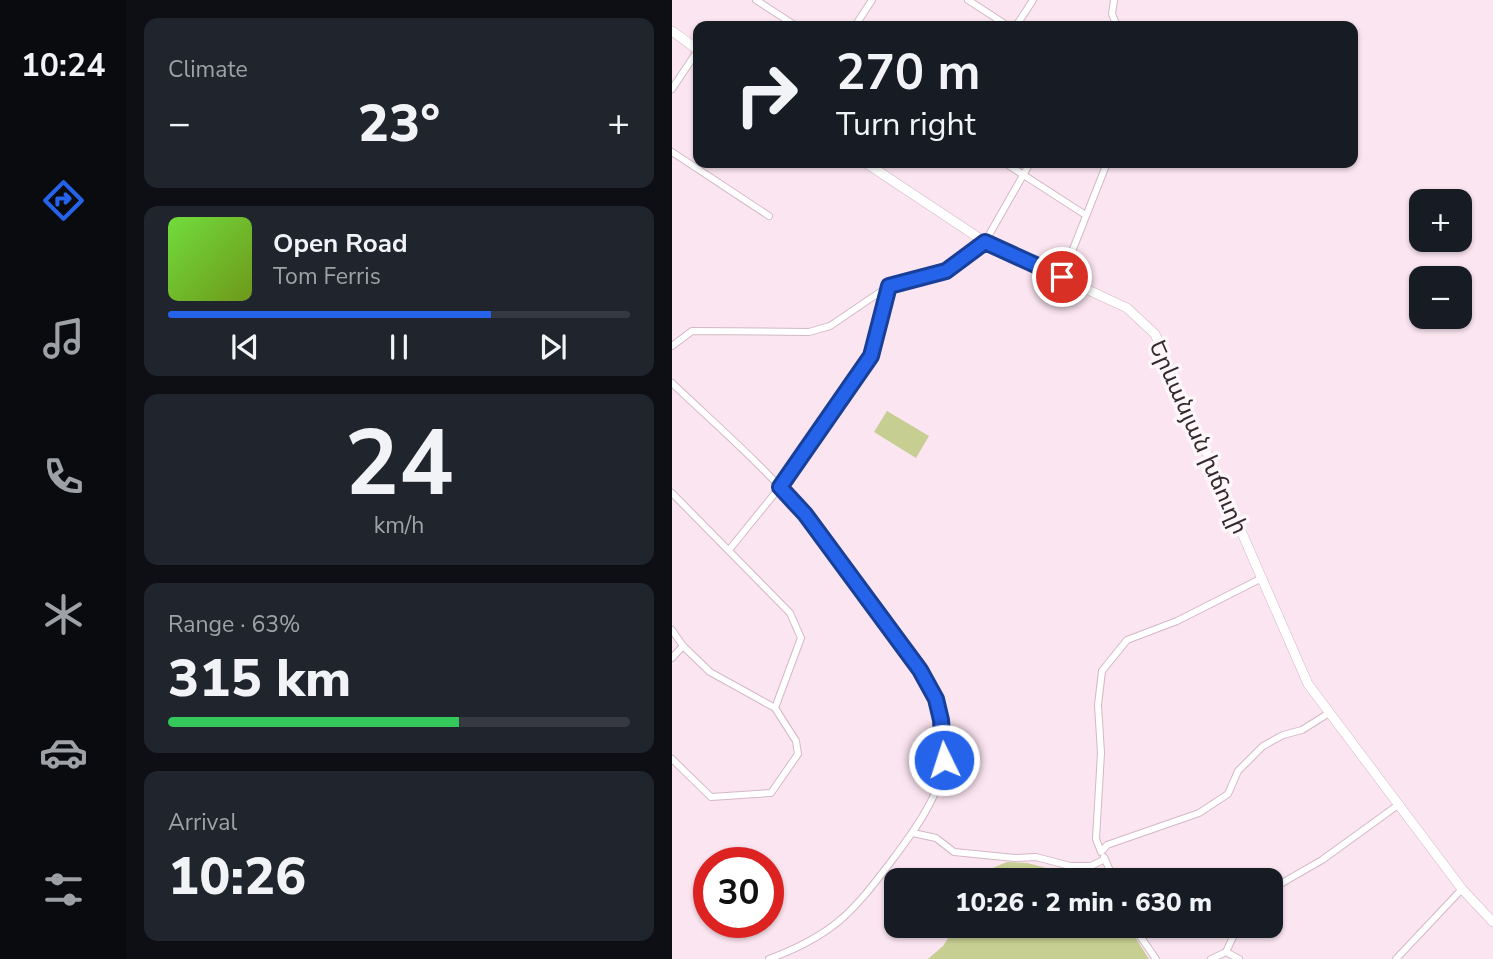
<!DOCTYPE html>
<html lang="en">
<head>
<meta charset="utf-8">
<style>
	:root { --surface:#171b24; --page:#20242c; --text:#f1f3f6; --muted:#9ea1a6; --line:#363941; --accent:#2563eb }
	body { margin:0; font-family:"Nunito Sans","Noto Sans Armenian",sans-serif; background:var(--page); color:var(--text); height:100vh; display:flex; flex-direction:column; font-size:26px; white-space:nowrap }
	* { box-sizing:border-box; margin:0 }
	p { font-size:23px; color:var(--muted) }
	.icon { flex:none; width:38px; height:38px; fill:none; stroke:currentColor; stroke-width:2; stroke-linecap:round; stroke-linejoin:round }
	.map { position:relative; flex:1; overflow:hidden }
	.drawer { display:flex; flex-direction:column; gap:18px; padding:18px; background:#0d0f14; width:546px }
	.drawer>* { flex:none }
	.banner { position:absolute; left:21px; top:21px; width:665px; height:147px; border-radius:14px; box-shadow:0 2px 5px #0004; background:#171b24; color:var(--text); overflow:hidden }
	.fabs { position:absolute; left:737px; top:189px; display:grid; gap:14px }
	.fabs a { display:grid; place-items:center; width:63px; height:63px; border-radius:14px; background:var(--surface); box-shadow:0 2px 5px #0004; font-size:35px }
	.speed { position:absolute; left:21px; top:847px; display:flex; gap:14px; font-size:35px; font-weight:700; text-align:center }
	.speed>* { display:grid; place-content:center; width:91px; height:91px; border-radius:50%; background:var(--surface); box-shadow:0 2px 5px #0004; line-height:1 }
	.speed .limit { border:10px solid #d22; background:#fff; color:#111 }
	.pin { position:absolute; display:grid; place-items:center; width:60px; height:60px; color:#fff; margin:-30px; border:4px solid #fff; border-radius:50%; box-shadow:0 2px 7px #0007 }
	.me { position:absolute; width:77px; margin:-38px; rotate:356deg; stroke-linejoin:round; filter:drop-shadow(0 0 5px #0008) }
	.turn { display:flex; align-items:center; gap:24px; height:147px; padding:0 28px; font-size:32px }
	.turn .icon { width:91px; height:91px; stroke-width:2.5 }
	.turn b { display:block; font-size:49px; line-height:60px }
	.big { font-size:52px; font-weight:800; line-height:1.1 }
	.drawer .card { flex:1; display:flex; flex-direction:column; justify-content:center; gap:10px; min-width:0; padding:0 24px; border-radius:14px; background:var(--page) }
	.drawer .dial { align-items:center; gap:0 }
	.dial b { font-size:91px; line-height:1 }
	.song { display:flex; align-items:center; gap:21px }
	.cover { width:84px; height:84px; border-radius:10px; background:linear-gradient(135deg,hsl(100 70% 55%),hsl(80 70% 35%)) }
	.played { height:7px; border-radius:4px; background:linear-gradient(90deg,var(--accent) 70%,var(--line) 70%) }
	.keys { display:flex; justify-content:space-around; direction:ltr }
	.heat { display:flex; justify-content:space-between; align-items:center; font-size:38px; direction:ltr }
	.charge { height:10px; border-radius:5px; background:linear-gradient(90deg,#34c759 63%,var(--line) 0) }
	.trip { position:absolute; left:212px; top:868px; width:399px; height:70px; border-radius:14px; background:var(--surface); box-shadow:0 2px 5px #0004; font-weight:800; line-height:70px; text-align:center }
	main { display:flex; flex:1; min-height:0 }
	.dock { display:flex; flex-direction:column; width:126px; justify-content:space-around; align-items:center; background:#090b0e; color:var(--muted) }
	.dock .icon { width:49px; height:49px }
	.dock .on { color:var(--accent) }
	.dock b { font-size:32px; color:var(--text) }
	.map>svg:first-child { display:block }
	.green { fill:#c7ce92 }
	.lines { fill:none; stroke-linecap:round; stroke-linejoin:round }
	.minor-casing { stroke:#d3b8c5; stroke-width:8 }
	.secondary-casing { stroke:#d3b8c5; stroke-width:10 }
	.minor { stroke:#fff; stroke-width:6 }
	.secondary { stroke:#fff; stroke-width:9 }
	.route-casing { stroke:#184099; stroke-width:18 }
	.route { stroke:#2563eb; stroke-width:12 }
	.labels { text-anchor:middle; stroke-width:7; stroke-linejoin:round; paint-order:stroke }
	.street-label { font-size:23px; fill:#34292f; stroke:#fdf7fa }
</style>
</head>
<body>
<main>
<nav class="dock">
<b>10:24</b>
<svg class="icon on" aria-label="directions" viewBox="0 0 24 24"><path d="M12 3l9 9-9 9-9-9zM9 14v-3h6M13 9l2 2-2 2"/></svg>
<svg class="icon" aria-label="music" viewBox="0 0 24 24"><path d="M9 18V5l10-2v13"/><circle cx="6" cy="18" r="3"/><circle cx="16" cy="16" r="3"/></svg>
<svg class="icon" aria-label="phone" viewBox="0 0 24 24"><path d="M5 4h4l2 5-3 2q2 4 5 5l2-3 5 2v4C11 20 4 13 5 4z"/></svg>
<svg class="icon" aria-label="climate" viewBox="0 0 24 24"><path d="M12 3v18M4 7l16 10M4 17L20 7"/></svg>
<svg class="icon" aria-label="car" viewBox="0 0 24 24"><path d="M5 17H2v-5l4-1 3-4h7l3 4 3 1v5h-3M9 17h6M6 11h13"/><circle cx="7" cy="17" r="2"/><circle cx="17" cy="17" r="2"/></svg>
<svg class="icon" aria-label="filters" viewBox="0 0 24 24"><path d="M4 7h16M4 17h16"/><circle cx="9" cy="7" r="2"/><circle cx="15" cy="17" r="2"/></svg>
</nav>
<section class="drawer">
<div class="card"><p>Climate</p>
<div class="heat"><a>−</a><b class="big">23°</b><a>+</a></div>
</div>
<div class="card">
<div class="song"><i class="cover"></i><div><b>Open Road</b><p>Tom Ferris</p></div></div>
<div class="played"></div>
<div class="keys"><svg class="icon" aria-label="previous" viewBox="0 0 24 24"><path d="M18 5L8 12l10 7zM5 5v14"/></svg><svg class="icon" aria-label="pause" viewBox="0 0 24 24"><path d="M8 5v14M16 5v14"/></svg><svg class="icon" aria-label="next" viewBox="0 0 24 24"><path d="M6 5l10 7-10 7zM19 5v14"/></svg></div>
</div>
<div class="card dial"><b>24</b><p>km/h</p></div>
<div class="card"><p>Range · 63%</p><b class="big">315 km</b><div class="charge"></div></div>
<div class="card"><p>Arrival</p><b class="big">10:26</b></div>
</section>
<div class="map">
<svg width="821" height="959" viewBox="0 0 821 959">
	<rect width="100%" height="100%" fill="#fbe5f0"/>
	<!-- green -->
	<g class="green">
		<polygon points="215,411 257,436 244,458 202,432"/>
		<polygon points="335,862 355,863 398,874 401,880 310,880 316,870"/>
		<polygon points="284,926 456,926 477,959 256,959 271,946"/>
	</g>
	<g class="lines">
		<!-- minor casing -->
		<g class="minor-casing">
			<g id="minor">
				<polyline points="84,0 124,26"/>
				<polyline points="296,0 336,26"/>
				<polyline points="442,0 440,14 445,26"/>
				<polyline points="183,26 200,0"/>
				<polyline points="344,26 361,0"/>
				<polyline points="0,89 26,50"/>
				<polyline points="0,152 97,216"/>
				<polyline points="333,163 412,214"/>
				<polyline points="390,277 435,163"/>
				<polyline points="0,346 20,331 137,332 158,326 217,286 274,271 313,242 358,163"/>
				<path d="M0,383C44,425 92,466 131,513C155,541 176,573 198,602C233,649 279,698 272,761C268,796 242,831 221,859C181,912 162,935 97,959"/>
				<polyline points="0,493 118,613 129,638 103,708 124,741 126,754 99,793 39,797 0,759"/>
				<polyline points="57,550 108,487 199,357 217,286"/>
				<polyline points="590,578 505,621 455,640 430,671 426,705 429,753 424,839 429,852 435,845 527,813 556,794 566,771 591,746 611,735 630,730 657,713"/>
				<polyline points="0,630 11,646 38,672 103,708"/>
				<polyline points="0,658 11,646"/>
				<polyline points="241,833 264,838 282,852 343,858 364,857 398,866 419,866 433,859"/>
				<polyline points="432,857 442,880"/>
				<polyline points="598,890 650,860 726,805"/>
				<polyline points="461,926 484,959"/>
				<polyline points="554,952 566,926"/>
				<polyline points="539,959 554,952 567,959"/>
				<polyline points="724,959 790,889"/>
			</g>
		</g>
		<!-- secondary casing -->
		<g class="secondary-casing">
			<g id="secondary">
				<polyline points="0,31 26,50"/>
				<polyline points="194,163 313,242 455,308 483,334 636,684 790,889 821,922"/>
			</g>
		</g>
		<!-- minor -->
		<use href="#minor" class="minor"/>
		<!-- secondary -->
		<use href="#secondary" class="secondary"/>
	</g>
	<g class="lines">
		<!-- route casing -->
		<g class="route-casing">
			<polyline id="route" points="272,760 269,720 264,699 248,670 133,514 108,487 199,356 217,286 274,271 313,242 390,277"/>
		</g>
		<!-- route -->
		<use href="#route" class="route"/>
	</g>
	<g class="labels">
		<!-- street labels -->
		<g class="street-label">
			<text transform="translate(527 437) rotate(66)" y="8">Երևանյան խճուղի</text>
		</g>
	</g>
</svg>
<div class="fabs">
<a>+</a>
<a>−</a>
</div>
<div class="speed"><div class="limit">30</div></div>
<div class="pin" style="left:390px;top:277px;background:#d93025"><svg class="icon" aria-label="arrive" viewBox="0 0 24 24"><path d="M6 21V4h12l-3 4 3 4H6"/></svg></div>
<svg class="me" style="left:272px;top:760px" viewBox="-20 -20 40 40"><circle r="17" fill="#2563eb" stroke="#fff" stroke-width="3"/><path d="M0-11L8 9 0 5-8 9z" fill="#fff"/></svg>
<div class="trip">10:26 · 2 min · 630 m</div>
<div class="banner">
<div class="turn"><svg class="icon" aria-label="right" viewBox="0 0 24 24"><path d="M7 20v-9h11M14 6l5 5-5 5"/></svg><div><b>270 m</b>Turn right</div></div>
</div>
</div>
</main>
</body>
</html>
